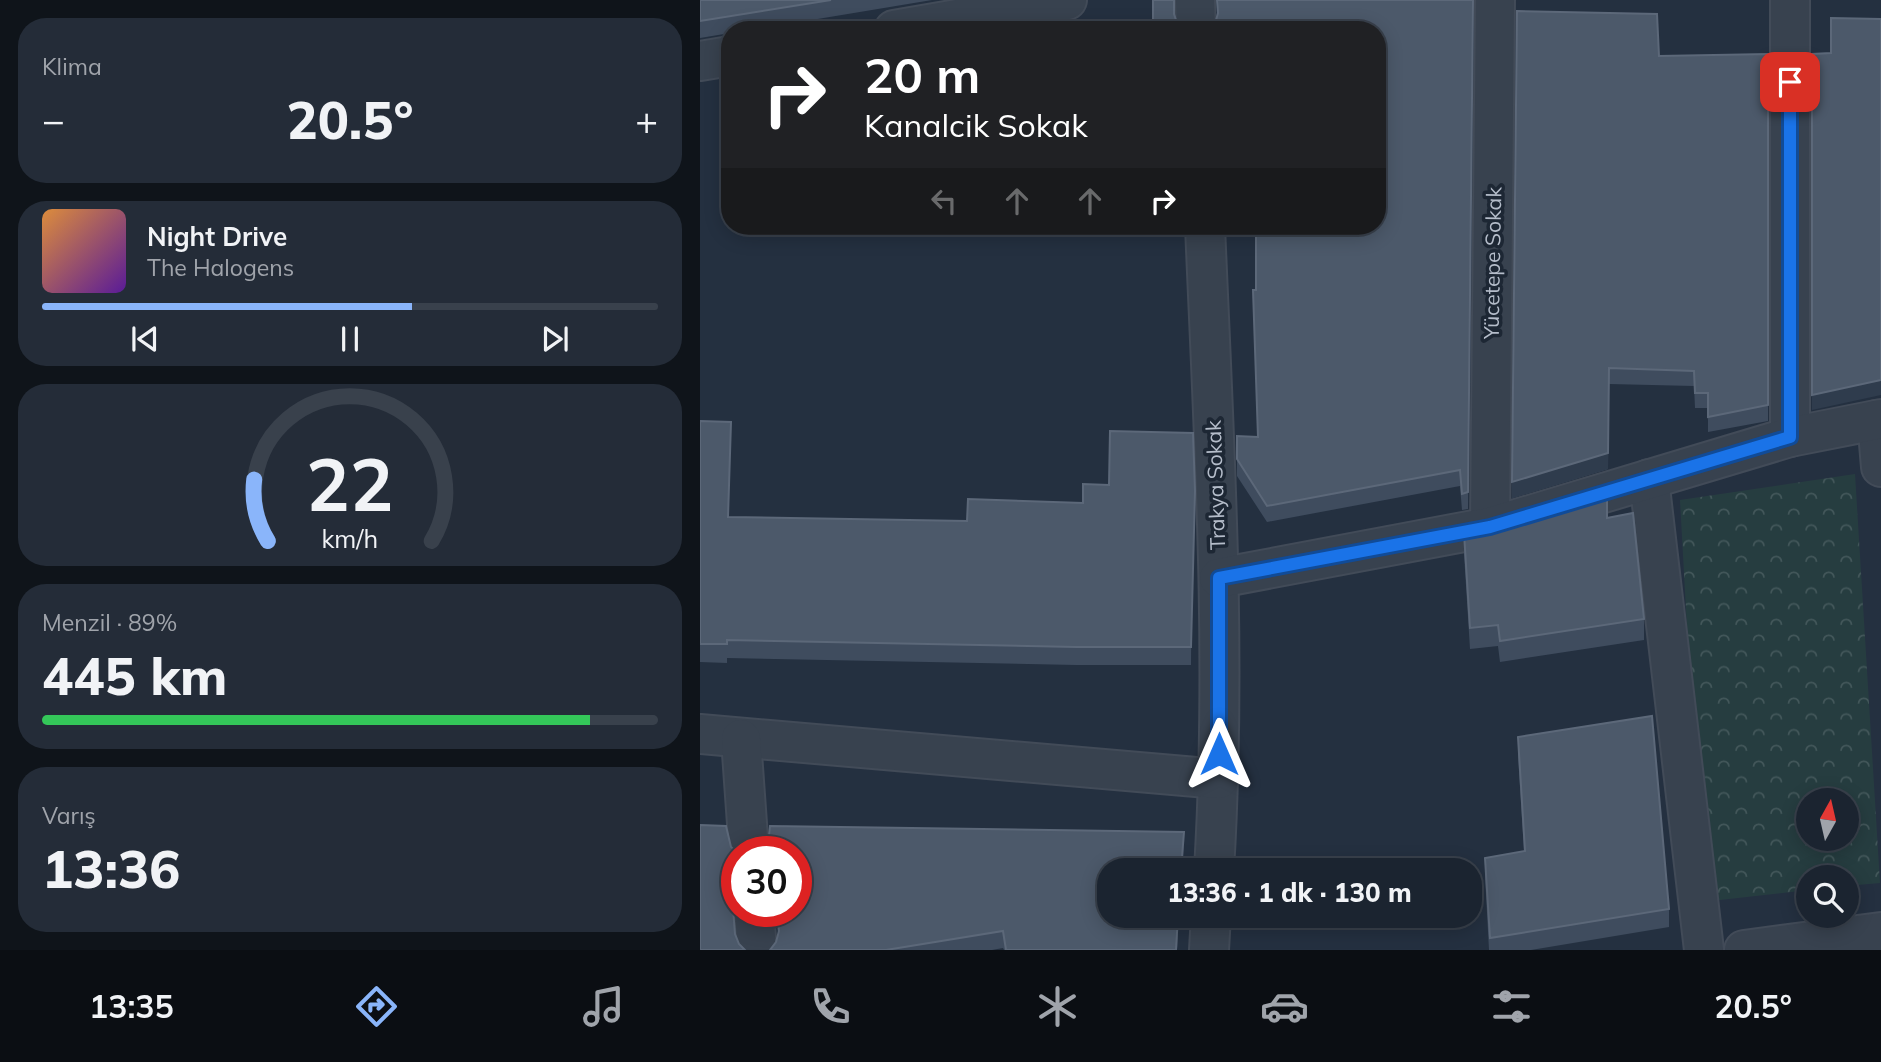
<!DOCTYPE html>
<html lang="tr">
<head>
<meta charset="utf-8">
<style>
	:root { --surface:#1b2430; --page:#242c38; --text:#f1f3f6; --muted:#a0a4ab; --line:#39414c; --accent:#8ab5fa }
	body { margin:0; font-family:Mulish,sans-serif; background:var(--page); color:var(--text); height:100vh; display:flex; flex-direction:column; font-size:26px; white-space:nowrap }
	* { box-sizing:border-box; margin:0 }
	p { font-size:23px; color:var(--muted) }
	.icon { flex:none; width:38px; height:38px; fill:none; stroke:currentColor; stroke-width:2; stroke-linecap:round; stroke-linejoin:round }
	.map { position:relative; flex:1; overflow:hidden }
	.panel { display:flex; flex-direction:column; gap:18px; padding:18px; background:#0f141a; width:700px }
	.panel>* { flex:none }
	.hud { position:absolute; left:21px; top:21px; width:665px; height:214px; border-radius:28px; box-shadow:0 4px 18px #0003,0 0 0 2px var(--line); background:#202124; color:#fff; overflow:hidden }
	.needle { width:46px; rotate:8deg }
	.fabs { position:absolute; left:1096px; top:788px; display:grid; gap:14px }
	.fabs a { display:grid; place-items:center; width:63px; height:63px; border-radius:50%; background:var(--surface); box-shadow:0 4px 18px #0003,0 0 0 2px var(--line); font-size:35px }
	.speed { position:absolute; left:21px; top:836px; display:flex; gap:14px; font-size:35px; font-weight:700; text-align:center }
	.speed>* { display:grid; place-content:center; width:91px; height:91px; border-radius:50%; background:var(--surface); box-shadow:0 4px 18px #0003,0 0 0 2px var(--line); line-height:1 }
	.speed .limit { border:10px solid #d22; background:#fff; color:#111 }
	.pin { position:absolute; display:grid; place-items:center; width:60px; height:60px; color:#fff; margin:-30px; border-radius:14px; box-shadow:0 4px 10px #0006 }
	.me { position:absolute; width:77px; margin:-38px; rotate:0deg; stroke-linejoin:round; filter:drop-shadow(0 0 5px #0008) }
	.turn { display:flex; align-items:center; gap:24px; height:147px; padding:0 28px; font-size:32px }
	.turn .icon { width:91px; height:91px; stroke-width:2.5 }
	.turn b { display:block; font-size:49px; line-height:60px }
	.lanes { display:flex; align-items:center; height:66px; padding:0 28px; background:#0003; justify-content:center; gap:35px; direction:ltr }
	.lanes .off { opacity:.35 }
	.big { font-size:52px; font-weight:800; line-height:1.1 }
	.panel .tile { flex:1; display:flex; flex-direction:column; justify-content:center; gap:10px; min-width:0; padding:0 24px; border-radius:28px; background:var(--page) }
	.panel .dial { align-items:center; gap:0 }
	.dial svg { height:182px; overflow:visible; fill:none; stroke:var(--line); stroke-width:7; stroke-linecap:round; text-anchor:middle }
	.dial text { fill:var(--text); stroke:none }
	.song { display:flex; align-items:center; gap:21px }
	.cover { width:84px; height:84px; border-radius:10px; background:linear-gradient(135deg,hsl(30 70% 55%),hsl(270 70% 35%)) }
	.played { height:7px; border-radius:4px; background:linear-gradient(90deg,var(--accent) 60%,var(--line) 60%) }
	.keys { display:flex; justify-content:space-around; direction:ltr }
	.heat { display:flex; justify-content:space-between; align-items:center; font-size:38px; direction:ltr }
	.charge { height:10px; border-radius:5px; background:linear-gradient(90deg,#34c759 89%,var(--line) 0) }
	.trip { position:absolute; left:397px; top:858px; width:385px; height:70px; border-radius:28px; background:var(--surface); box-shadow:0 4px 18px #0003,0 0 0 2px var(--line); font-weight:800; line-height:70px; text-align:center }
	.menu { display:flex; height:112px; justify-content:space-around; align-items:center; background:#0b0e13; color:var(--muted) }
	.menu .icon { width:49px; height:49px }
	.menu .on { color:var(--accent) }
	.menu b { font-size:32px; color:var(--text) }
	main { display:flex; flex:1; min-height:0 }
	.map>svg:first-child { display:block }
	.park { fill:url(#park-crowns); fill-rule:evenodd }
	.lines { fill:none; stroke-linecap:round; stroke-linejoin:round }
	.minor-casing { stroke:#424b58; stroke-width:42 }
	.minor { stroke:#38424f; stroke-width:38 }
	.wall { fill:#3f4c5e }
	.shaded-wall { fill:#2f3c4d }
	.building { fill:#4c596a; stroke:#5c6879; stroke-width:2 }
	.route-casing { stroke:#114b97; stroke-width:18 }
	.route { stroke:#1a73e8; stroke-width:12 }
	.labels { text-anchor:middle; stroke-width:7; stroke-linejoin:round; paint-order:stroke }
	.street-label { font-size:21px; fill:#b5bdca; stroke:#1d2734 }
</style>
</head>
<body>
<main>
<section class="panel">
<div class="tile"><p>Klima</p>
<div class="heat"><a>−</a><b class="big">20.5°</b><a>+</a></div>
</div>
<div class="tile">
<div class="song"><i class="cover"></i><div><b>Night Drive</b><p>The Halogens</p></div></div>
<div class="played"></div>
<div class="keys"><svg class="icon" aria-label="previous" viewBox="0 0 24 24"><path d="M18 5L8 12l10 7zM5 5v14"/></svg><svg class="icon" aria-label="pause" viewBox="0 0 24 24"><path d="M8 5v14M16 5v14"/></svg><svg class="icon" aria-label="next" viewBox="0 0 24 24"><path d="M6 5l10 7-10 7zM19 5v14"/></svg></div>
</div>
<div class="tile dial"><svg viewBox="0 0 100 80">
<path d="M14 69A42 42 0 1 1 86 69"/>
<path d="M14 69A42 42 0 0 1 8 42" stroke="#8ab5fa"/>
<text x="50" y="56" font-size="32" font-weight="700">22</text>
<text x="50" y="72" font-size="11">km/h</text>
</svg></div>
<div class="tile"><p>Menzil · 89%</p><b class="big">445 km</b><div class="charge"></div></div>
<div class="tile"><p>Varış</p><b class="big">13:36</b></div>
</section>
<div class="map">
<svg width="1181" height="950" viewBox="0 0 1181 950">
	<defs>
		<pattern id="park-crowns" width="20" height="18" patternUnits="userSpaceOnUse" patternTransform="scale(1.75)"><rect width="20" height="18" fill="#263d40"/><path d="M2 6a3 3 0 1 1 6 0M12 15a3 3 0 1 1 6 0" fill="none" stroke="#43575a"/></pattern>
	</defs>
	<rect width="100%" height="100%" fill="#243040"/>
	<!-- park -->
	<path class="park" d="M1155,474L1180,883L1146,886V877H1108V890L1002,902L980,500ZM1108,800H1146V838H1108Z"/>
	<g class="lines">
		<!-- minor casing -->
		<g class="minor-casing">
			<g id="minor">
				<polyline points="495,0 496,30"/>
				<polyline points="194,30 367,0"/>
				<polyline points="0,61 30,56"/>
				<path d="M505,226C514,440 527,655 514,870"/>
				<polyline points="1177,420 1181,467"/>
				<polyline points="1090,437 1090,0"/>
				<polyline points="949,479 1004,950"/>
				<polyline points="790,527 795,0"/>
				<polyline points="519,578 790,527 1090,437 1181,419"/>
				<polyline points="0,734 519,779"/>
				<polyline points="41,739 49,852"/>
				<polyline points="54,912 57,950"/>
				<polyline points="509,950 511,915"/>
				<polyline points="1044,950 1181,932"/>
			</g>
		</g>
		<!-- minor -->
		<use href="#minor" class="minor"/>
	</g>
	<!-- wall -->
	<g class="wall">
		<polygon points="0,0 232,0 51,30 30,30 30,33 0,38"/>
		<polygon points="773,0 768,509 762,510 760,486 567,522 537,476 537,436 558,437 553,290 556,290"/>
		<polygon points="1068,54 1068,421 1008,432 1008,408 995,408 994,386 909,384 908,469 812,498 959,56"/>
		<polygon points="0,421 29,517 267,521 383,503 493,433 491,665 376,665 27,658 27,663 0,662"/>
		<polygon points="907,518 944,619 944,640 800,662 798,646 770,649 764,554 764,533"/>
		<polygon points="818,737 969,909 969,927 831,950 789,950 785,876 785,858 824,851 818,756"/>
		<polygon points="484,849 410,915 479,915 477,950 304,950 303,948 292,950 70,950 76,942 78,936 76,912 96,912"/>
	</g>
	<!-- shaded-wall -->
	<g class="shaded-wall">
		<polygon points="909,368 908,469 812,498 812,482"/>
		<polygon points="1181,380 1181,395 1112,410 1112,395"/>
		<polygon points="484,832 484,849 483,870 481,870"/>
		<polygon points="37,882 37,900 35,902 32,913 32,896 35,884"/>
		<polygon points="478,915 479,915 477,950 476,950"/>
	</g>
	<!-- building -->
	<g class="building">
		<polygon points="0,0 131,0 0,21"/>
		<polygon points="453,0 474,0 474,14 478,26 483,30 453,30"/>
		<polygon points="517,0 773,0 768,492 762,494 760,470 567,506 537,459 537,436 558,437 553,290 556,290 556,226 677,226 677,30 510,30 515,24 518,13"/>
		<polygon points="817,11 957,14 959,56 1068,54 1068,405 1008,417 1008,393 995,393 994,371 909,368 908,453 812,482"/>
		<polygon points="1131,18 1181,19 1181,380 1112,395 1112,54 1131,53"/>
		<polygon points="0,421 31,422 28,517 267,521 268,499 383,503 383,484 409,485 410,431 493,433 495,491 491,647 376,647 27,640 27,644 0,644"/>
		<polygon points="907,494 907,518 933,513 944,619 800,641 798,625 770,628 764,533 796,527"/>
		<polygon points="952,716 969,909 790,938 785,858 825,851 818,737"/>
		<polygon points="0,825 26,826 31,847 37,852 37,882 35,884 32,896 35,934 39,944 45,950 0,950"/>
		<polygon points="70,826 484,832 481,870 410,870 410,915 478,915 476,950 306,950 303,931 186,950 70,950 76,942 79,931 77,912 96,912 96,852 61,852 68,845"/>
	</g>
	<g class="lines">
		<!-- route casing -->
		<g class="route-casing">
			<polyline id="route" points="519,754 519,578 790,527 1090,437 1090,82"/>
		</g>
		<!-- route -->
		<use href="#route" class="route"/>
	</g>
	<g class="labels">
		<!-- street labels -->
		<g class="street-label">
			<text transform="translate(793 263) rotate(-89)" y="7">Yücetepe Sokak</text>
			<text transform="translate(516 485) rotate(-92)" y="7">Trakya Sokak</text>
		</g>
	</g>
</svg>
<div class="fabs">
<a><svg class="needle" viewBox="-14 -14 28 28"><path d="M0-13l5 13h-10z" fill="#e53935"/><path d="M0 13l5-13h-10z" fill="#a0a4ab"/></svg></a>
<a><svg class="icon" aria-label="search" viewBox="0 0 24 24"><circle cx="10" cy="10" r="6"/><path d="M15 15l6 6"/></svg></a>
</div>
<div class="speed"><div class="limit">30</div></div>
<div class="pin" style="left:1090px;top:82px;background:#d93025"><svg class="icon" aria-label="arrive" viewBox="0 0 24 24"><path d="M6 21V4h12l-3 4 3 4H6"/></svg></div>
<svg class="me" style="left:519px;top:754px" viewBox="-20 -20 40 40"><path d="M0-17L14 15 0 8-14 15z" fill="#1a73e8" stroke="#fff" stroke-width="4"/></svg>
<div class="trip">13:36 · 1 dk · 130 m</div>
<div class="hud">
<div class="turn"><svg class="icon" aria-label="right" viewBox="0 0 24 24"><path d="M7 20v-9h11M14 6l5 5-5 5"/></svg><div><b>20 m</b>Kanalcik Sokak</div></div>
<div class="lanes"><svg class="icon off" aria-label="left" viewBox="0 0 24 24"><path d="M17 20v-9H6M10 6l-5 5 5 5"/></svg><svg class="icon off" aria-label="ahead" viewBox="0 0 24 24"><path d="M12 20V5M6 11l6-6 6 6"/></svg><svg class="icon off" aria-label="ahead" viewBox="0 0 24 24"><path d="M12 20V5M6 11l6-6 6 6"/></svg><svg class="icon" aria-label="right" viewBox="0 0 24 24"><path d="M7 20v-9h11M14 6l5 5-5 5"/></svg></div>
</div>
</div>
</main>
<nav class="menu">
<b>13:35</b>
<svg class="icon on" aria-label="directions" viewBox="0 0 24 24"><path d="M12 3l9 9-9 9-9-9zM9 14v-3h6M13 9l2 2-2 2"/></svg>
<svg class="icon" aria-label="music" viewBox="0 0 24 24"><path d="M9 18V5l10-2v13"/><circle cx="6" cy="18" r="3"/><circle cx="16" cy="16" r="3"/></svg>
<svg class="icon" aria-label="phone" viewBox="0 0 24 24"><path d="M5 4h4l2 5-3 2q2 4 5 5l2-3 5 2v4C11 20 4 13 5 4z"/></svg>
<svg class="icon" aria-label="climate" viewBox="0 0 24 24"><path d="M12 3v18M4 7l16 10M4 17L20 7"/></svg>
<svg class="icon" aria-label="car" viewBox="0 0 24 24"><path d="M5 17H2v-5l4-1 3-4h7l3 4 3 1v5h-3M9 17h6M6 11h13"/><circle cx="7" cy="17" r="2"/><circle cx="17" cy="17" r="2"/></svg>
<svg class="icon" aria-label="filters" viewBox="0 0 24 24"><path d="M4 7h16M4 17h16"/><circle cx="9" cy="7" r="2"/><circle cx="15" cy="17" r="2"/></svg>
<b>20.5°</b>
</nav>
</body>
</html>
